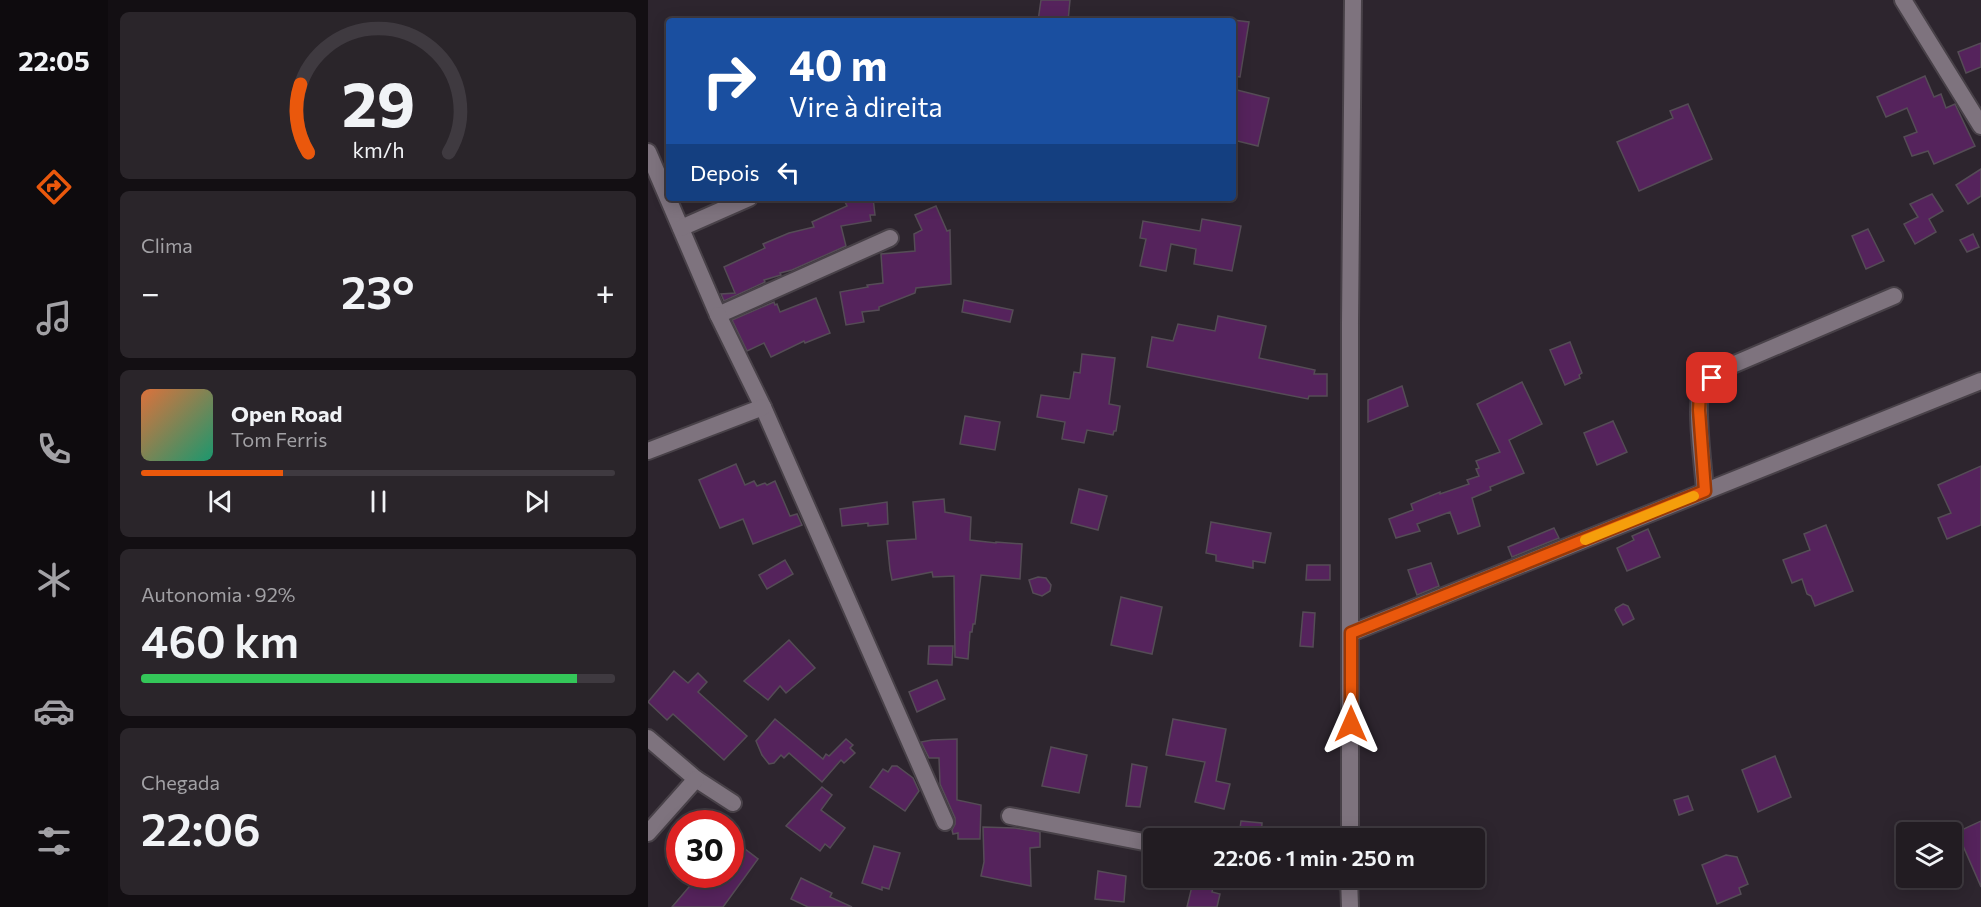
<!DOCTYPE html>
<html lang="pt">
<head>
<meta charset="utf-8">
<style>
	:root { --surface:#221c22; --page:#2a252a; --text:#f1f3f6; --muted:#a2a1a5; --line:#3f3a40; --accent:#ea580c }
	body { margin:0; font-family:Commissioner,sans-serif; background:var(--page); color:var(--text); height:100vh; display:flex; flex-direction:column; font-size:22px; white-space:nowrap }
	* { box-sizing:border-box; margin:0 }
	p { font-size:20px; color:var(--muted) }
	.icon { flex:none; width:33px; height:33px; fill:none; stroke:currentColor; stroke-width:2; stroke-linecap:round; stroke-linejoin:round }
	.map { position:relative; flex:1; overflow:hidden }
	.side { display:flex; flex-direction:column; gap:12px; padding:12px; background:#130f13; width:540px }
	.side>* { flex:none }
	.guide { position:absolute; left:18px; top:18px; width:570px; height:183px; border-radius:6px; box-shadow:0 3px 15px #0003,0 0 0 2px var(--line); background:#1a4fa0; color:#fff; overflow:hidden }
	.tools { position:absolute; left:1248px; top:822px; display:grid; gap:12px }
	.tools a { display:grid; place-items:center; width:66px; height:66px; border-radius:6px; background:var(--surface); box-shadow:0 3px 15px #0003,0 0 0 2px var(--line); font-size:30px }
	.speed { position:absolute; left:18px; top:810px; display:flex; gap:12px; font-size:30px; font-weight:700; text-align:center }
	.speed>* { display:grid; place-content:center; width:78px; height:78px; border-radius:50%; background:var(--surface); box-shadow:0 3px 15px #0003,0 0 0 2px var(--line); line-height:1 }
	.speed .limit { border:9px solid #d22; background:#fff; color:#111 }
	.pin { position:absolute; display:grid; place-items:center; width:51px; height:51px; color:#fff; margin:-26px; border-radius:12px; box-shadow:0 3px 9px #0006 }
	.me { position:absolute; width:66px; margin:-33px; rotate:0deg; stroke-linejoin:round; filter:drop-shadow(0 0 4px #0008) }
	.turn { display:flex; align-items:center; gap:21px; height:126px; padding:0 24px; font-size:27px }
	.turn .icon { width:78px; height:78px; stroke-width:2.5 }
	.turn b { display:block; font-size:42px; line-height:51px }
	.then { display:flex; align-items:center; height:57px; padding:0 24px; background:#0003; gap:12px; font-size:22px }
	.big { font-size:45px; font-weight:600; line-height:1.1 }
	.side .tile { flex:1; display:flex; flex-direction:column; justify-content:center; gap:9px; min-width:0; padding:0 21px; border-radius:9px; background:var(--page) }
	.side .dial { align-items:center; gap:0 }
	.dial svg { height:156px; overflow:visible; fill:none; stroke:var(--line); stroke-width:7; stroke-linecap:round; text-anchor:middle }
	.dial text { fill:var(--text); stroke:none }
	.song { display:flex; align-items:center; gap:18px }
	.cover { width:72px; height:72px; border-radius:9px; background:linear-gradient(135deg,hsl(20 70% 55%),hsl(160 70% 35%)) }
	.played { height:6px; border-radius:3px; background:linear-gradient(90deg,var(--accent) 30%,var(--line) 30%) }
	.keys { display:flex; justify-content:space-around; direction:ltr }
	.heat { display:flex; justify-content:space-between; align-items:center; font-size:33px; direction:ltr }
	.charge { height:9px; border-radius:4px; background:linear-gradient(90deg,#34c759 92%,var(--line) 0) }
	.trip { position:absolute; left:495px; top:828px; width:342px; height:60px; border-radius:6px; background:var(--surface); box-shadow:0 3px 15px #0003,0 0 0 2px var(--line); font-weight:600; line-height:60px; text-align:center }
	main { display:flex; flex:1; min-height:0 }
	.tabs { display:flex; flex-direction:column; width:108px; justify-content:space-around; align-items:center; background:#0e0b0e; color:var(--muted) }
	.tabs .icon { width:42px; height:42px }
	.tabs .on { color:var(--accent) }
	.tabs b { font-size:27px; color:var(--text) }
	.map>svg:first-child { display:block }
	.building { fill:#55235c; stroke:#554c56; stroke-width:1.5 }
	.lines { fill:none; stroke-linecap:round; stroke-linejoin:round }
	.minor-casing { stroke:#484148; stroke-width:20 }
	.minor { stroke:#7e737e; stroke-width:16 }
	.route-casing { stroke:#983908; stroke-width:15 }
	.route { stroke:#ea580c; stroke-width:10 }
	.slow { stroke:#f59e0b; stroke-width:10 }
</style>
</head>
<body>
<main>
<nav class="tabs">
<b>22:05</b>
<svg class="icon on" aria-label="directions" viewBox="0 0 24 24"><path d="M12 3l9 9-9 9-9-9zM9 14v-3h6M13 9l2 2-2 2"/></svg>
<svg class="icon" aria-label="music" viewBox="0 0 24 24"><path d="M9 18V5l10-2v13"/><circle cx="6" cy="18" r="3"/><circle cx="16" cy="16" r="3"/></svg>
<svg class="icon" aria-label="phone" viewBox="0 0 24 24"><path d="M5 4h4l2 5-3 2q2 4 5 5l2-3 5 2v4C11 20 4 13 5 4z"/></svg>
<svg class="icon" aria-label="climate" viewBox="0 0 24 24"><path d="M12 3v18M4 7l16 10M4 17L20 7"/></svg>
<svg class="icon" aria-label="car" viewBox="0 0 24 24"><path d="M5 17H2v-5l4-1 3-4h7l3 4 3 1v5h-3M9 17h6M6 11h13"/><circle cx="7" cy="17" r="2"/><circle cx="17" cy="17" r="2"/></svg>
<svg class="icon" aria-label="filters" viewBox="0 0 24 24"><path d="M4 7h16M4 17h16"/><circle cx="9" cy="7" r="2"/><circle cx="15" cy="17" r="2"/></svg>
</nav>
<section class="side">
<div class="tile dial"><svg viewBox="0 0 100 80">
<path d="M14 69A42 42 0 1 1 86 69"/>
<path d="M14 69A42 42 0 0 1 10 34" stroke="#ea580c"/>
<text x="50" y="56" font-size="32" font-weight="700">29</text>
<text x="50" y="72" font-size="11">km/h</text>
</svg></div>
<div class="tile"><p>Clima</p>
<div class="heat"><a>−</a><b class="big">23°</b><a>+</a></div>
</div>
<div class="tile">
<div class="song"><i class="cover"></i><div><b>Open Road</b><p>Tom Ferris</p></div></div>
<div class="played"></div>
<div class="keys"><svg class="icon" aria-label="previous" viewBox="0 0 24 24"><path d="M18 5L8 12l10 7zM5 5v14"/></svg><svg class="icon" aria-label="pause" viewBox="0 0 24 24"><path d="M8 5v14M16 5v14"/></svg><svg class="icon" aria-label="next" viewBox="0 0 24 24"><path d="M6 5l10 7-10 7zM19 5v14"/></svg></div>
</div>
<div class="tile"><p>Autonomia · 92%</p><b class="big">460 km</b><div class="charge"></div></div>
<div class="tile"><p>Chegada</p><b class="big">22:06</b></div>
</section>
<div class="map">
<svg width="1333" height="907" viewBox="0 0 1333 907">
	<rect width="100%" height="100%" fill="#2d252e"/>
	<!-- building -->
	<g class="building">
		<polygon points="393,0 422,0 420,21 390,21"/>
		<polygon points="585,20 601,22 592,77 585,76"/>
		<polygon points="1333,43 1333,67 1318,73 1310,52"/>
		<polygon points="1277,76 1286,97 1293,94 1298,108 1307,104 1327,146 1286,164 1280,151 1264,156 1256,137 1269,132 1259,108 1238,117 1229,97"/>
		<polygon points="585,89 621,98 610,146 585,140"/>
		<polygon points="1040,104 1064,159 991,191 969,142 1025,118 1022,111"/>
		<polygon points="1333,169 1333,196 1320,204 1308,185"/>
		<polygon points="1284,194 1295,211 1281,219 1288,232 1267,244 1256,224 1270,217 1262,204"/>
		<polygon points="195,198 225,198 227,215 222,215 223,221 193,226 198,246 144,270 132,273 133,275 116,280 117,282 76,301 73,294 87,293 76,267 117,248 115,244 141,233 166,227 164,222 199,206"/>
		<polygon points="288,206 299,231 302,230 303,284 268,288 267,293 231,307 231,310 214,312 216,322 198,325 192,292 220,287 219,285 235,283 233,254 267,251 266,234 274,230 267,215"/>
		<polygon points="554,219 593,226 584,271 546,264 548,249 523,244 518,271 492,266 498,239 492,238 495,221 552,231"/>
		<polygon points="1220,229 1236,261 1218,269 1204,236"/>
		<polygon points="1325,234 1331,247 1319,252 1312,240"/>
		<polygon points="168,298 182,333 157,343 156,341 123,357 116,343 99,351 84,320 126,302 127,305 129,304 132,312"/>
		<polygon points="316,300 365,310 362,322 314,312"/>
		<polygon points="570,316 618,326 611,358 667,370 666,374 679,374 679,396 661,396 660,399 499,367 504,337 525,341 530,324 567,331"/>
		<polygon points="922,342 934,373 931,375 932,378 917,385 902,350"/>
		<polygon points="434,354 467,358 461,404 472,406 468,431 466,431 465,435 439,430 436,443 414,439 417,422 389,417 393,395 421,399 422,398 426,372 432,373"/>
		<polygon points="874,382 894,424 861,440 876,473 842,487 843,490 824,498 832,526 810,534 802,512 769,524 772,531 748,538 741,519 765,510 763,504 792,492 792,494 821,484 819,480 831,476 828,469 831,468 828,461 852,452 829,404"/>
		<polygon points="754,386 760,406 720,422 720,400"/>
		<polygon points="317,416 352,422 347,450 312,444"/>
		<polygon points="965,421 979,452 949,465 936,433"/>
		<polygon points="88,464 97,485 106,481 109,486 117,483 119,485 127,481 142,516 149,514 154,525 105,544 95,519 72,528 51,480"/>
		<polygon points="1333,466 1333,525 1299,539 1290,518 1303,513 1290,485"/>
		<polygon points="431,489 459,496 450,530 423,523"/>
		<polygon points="296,499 297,512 323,517 322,540 348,543 348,542 374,544 372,579 333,575 327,624 325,624 324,632 322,632 320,659 307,657 306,576 285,577 284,572 244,580 242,570 239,541 268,539 265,502"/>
		<polygon points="239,502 240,524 220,526 220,523 194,526 192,509"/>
		<polygon points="563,522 623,533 617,563 605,561 605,568 568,561 568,555 558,553"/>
		<polygon points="1178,525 1205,591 1167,606 1163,596 1159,594 1154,579 1144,583 1135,560 1162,550 1156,534"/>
		<polygon points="906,528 911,538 864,557 860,547"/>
		<polygon points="1000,529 1012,557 979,571 969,548 986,540 984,536"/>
		<polygon points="137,560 145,574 119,589 111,575"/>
		<polygon points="783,563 791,586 769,595 760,570"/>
		<polygon points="659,565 682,565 682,580 658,580"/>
		<polygon points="390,577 398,578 403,585 402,591 394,596 385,593 381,580"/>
		<polygon points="473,597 514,607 504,654 463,645"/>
		<polygon points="975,604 980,606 986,619 975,625 967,610 968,608"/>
		<polygon points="655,612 667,613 665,647 652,646"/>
		<polygon points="141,640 167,668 138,693 132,686 120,700 96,681"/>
		<polygon points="281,646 305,646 304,665 280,664"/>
		<polygon points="26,671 40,683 50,673 59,682 50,692 99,736 76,760 25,714 19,720 0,702"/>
		<polygon points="289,680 297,699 269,712 261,692"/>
		<polygon points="127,719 175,759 178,754 181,756 198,739 205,745 202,748 207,753 196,763 193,760 174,782 141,753 136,758 133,755 126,763 121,764 114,755 108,741"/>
		<polygon points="525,719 578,729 568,781 582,784 576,809 547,802 557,762 518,755"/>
		<polygon points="309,739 309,800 333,805 332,839 310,839 310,833 305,834 304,830 307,824 307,818 292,784 291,758 281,758 273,742 284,740"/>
		<polygon points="403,747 439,755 431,793 394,786"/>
		<polygon points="1127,756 1143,797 1110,812 1094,770"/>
		<polygon points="484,764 499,767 492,807 478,806"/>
		<polygon points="244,766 249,766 265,778 271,791 257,811 222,787 235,769 240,772"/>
		<polygon points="174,787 184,795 173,810 197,828 182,848 177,844 172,851 138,826"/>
		<polygon points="1040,796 1045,810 1031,815 1026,800"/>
		<polygon points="593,821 614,823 613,838 591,836"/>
		<polygon points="1333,821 1333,887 1309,832"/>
		<polygon points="335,827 367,828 392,832 392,847 382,848 383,886 333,876 336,862"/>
		<polygon points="82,840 95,851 97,849 110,859 75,907 24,907 52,874 82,874"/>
		<polygon points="226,846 252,853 241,889 234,887 234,890 214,883"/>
		<polygon points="1078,855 1089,857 1100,884 1091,888 1093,894 1069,904 1054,865"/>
		<polygon points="450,871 478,876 476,902 447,899"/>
		<polygon points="153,878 184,893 182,897 204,907 160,907 143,899"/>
		<polygon points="546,878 567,878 564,892 572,894 569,907 539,907"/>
	</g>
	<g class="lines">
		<!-- minor casing -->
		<g class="minor-casing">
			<g id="minor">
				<polyline points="1255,0 1333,126"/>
				<polyline points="0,152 70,315 242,238"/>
				<polyline points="33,228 101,198"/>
				<polyline points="70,315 115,407 297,822"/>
				<polyline points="0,451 115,407"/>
				<path d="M1057,491C1056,473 1047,406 1053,393C1057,383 1067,375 1075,369L1246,296"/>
				<polyline points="703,633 1333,381"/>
				<polyline points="0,738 48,779 85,803"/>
				<polyline points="362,816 506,844"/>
				<polyline points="0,833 48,779"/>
				<polyline points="702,838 702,324 705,0"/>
				<polyline points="680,878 701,882"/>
				<polyline points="701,878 702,907"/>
			</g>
		</g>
		<!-- minor -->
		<use href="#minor" class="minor"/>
	</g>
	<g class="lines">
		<!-- route casing -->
		<g class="route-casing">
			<polyline id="route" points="703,724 703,633 1057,491 1051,410 1052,393 1064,378"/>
		</g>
		<!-- route -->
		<use href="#route" class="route"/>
		<!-- slow -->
		<polyline class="slow" points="937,540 1046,496"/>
	</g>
</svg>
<div class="tools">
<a><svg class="icon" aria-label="layers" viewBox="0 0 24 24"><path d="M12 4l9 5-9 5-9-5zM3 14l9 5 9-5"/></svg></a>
</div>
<div class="speed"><div class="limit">30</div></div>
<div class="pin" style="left:1064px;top:378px;background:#d93025"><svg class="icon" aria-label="arrive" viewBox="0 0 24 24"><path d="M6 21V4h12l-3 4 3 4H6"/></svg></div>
<svg class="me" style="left:703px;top:724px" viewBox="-20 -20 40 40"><path d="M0-17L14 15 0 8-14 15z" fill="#ea580c" stroke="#fff" stroke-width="4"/></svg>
<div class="trip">22:06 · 1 min · 250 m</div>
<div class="guide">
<div class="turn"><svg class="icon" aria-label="right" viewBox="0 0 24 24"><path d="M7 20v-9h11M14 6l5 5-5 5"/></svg><div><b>40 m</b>Vire à direita</div></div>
<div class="then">Depois<svg class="icon" aria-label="left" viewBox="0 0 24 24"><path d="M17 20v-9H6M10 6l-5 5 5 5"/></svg></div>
</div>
</div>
</main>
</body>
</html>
